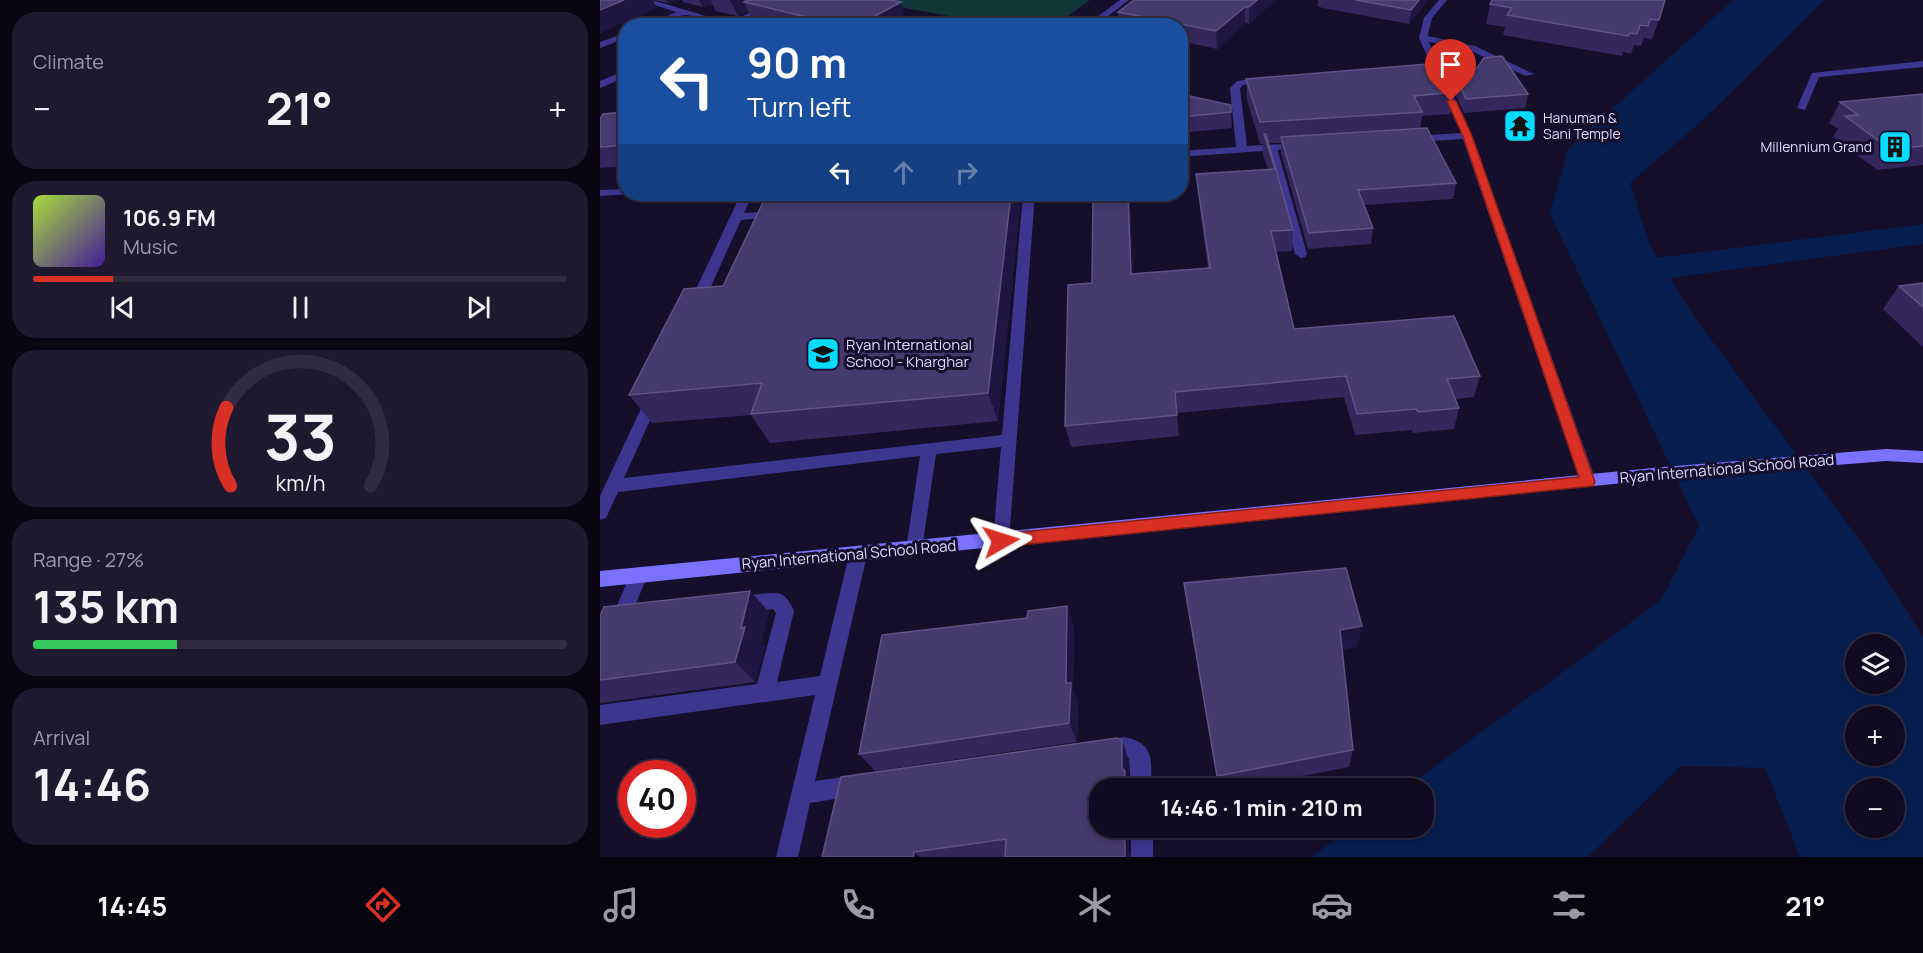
<!DOCTYPE html>
<html lang="en">
<head>
<meta charset="utf-8">
<style>
	:root { --surface:#100b21; --page:#1e192e; --text:#f1f3f6; --muted:#9c9ba5; --line:#302b3f; --accent:#d93025 }
	body { margin:0; font-family:Manrope,sans-serif; background:var(--page); color:var(--text); height:100vh; display:flex; flex-direction:column; font-size:22px; white-space:nowrap }
	* { box-sizing:border-box; margin:0 }
	p { font-size:20px; color:var(--muted) }
	.icon { flex:none; width:33px; height:33px; fill:none; stroke:currentColor; stroke-width:2; stroke-linecap:round; stroke-linejoin:round }
	.map { position:relative; flex:1; overflow:hidden }
	.panel { display:flex; flex-direction:column; gap:12px; padding:12px; background:#090612; width:600px }
	.panel>* { flex:none }
	.hud { position:absolute; left:18px; top:18px; width:570px; height:183px; border-radius:24px; box-shadow:0 3px 9px #0003,0 0 0 2px var(--line); background:#1a4fa0; color:#fff; overflow:hidden }
	.tools { position:absolute; left:1245px; top:634px; display:grid; gap:12px }
	.tools a { display:grid; place-items:center; width:60px; height:60px; border-radius:50%; background:var(--surface); box-shadow:0 3px 9px #0003,0 0 0 2px var(--line); font-size:30px }
	.speed { position:absolute; left:18px; top:760px; display:flex; gap:12px; font-size:30px; font-weight:700; text-align:center }
	.speed>* { display:grid; place-content:center; width:78px; height:78px; border-radius:50%; background:var(--surface); box-shadow:0 3px 9px #0003,0 0 0 2px var(--line); line-height:1 }
	.speed .limit { border:9px solid #d22; background:#fff; color:#111 }
	.pin { position:absolute; display:grid; place-items:center; width:51px; height:51px; color:#fff; margin:-62px -26px; border-radius:50% 50% 50% 0; rotate:-45deg; box-shadow:0 0 6px #0007 }
	.pin .icon { rotate:45deg }
	.me { position:absolute; width:66px; margin:-33px; rotate:84deg; stroke-linejoin:round; filter:drop-shadow(0 0 4px #0008) }
	.turn { display:flex; align-items:center; gap:21px; height:126px; padding:0 30px; font-size:27px }
	.turn .icon { width:78px; height:78px; stroke-width:2.5 }
	.turn b { display:block; font-size:42px; line-height:51px }
	.lanes { display:flex; align-items:center; height:57px; padding:0 30px; background:#0003; justify-content:center; gap:30px; direction:ltr }
	.lanes .off { opacity:.35 }
	.big { font-size:45px; font-weight:700; line-height:1.1 }
	.panel .card { flex:1; display:flex; flex-direction:column; justify-content:center; gap:9px; min-width:0; padding:0 21px; border-radius:24px; background:var(--page) }
	.panel .dial { align-items:center; gap:0 }
	.dial svg { height:156px; overflow:visible; fill:none; stroke:var(--line); stroke-width:7; stroke-linecap:round; text-anchor:middle }
	.dial text { fill:var(--text); stroke:none }
	.song { display:flex; align-items:center; gap:18px }
	.cover { width:72px; height:72px; border-radius:9px; background:linear-gradient(135deg,hsl(80 70% 55%),hsl(260 70% 35%)) }
	.played { height:6px; border-radius:3px; background:linear-gradient(90deg,var(--accent) 15%,var(--line) 15%) }
	.keys { display:flex; justify-content:space-around; direction:ltr }
	.heat { display:flex; justify-content:space-between; align-items:center; font-size:33px; direction:ltr }
	.charge { height:9px; border-radius:4px; background:linear-gradient(90deg,#34c759 27%,var(--line) 0) }
	.trip { position:absolute; left:489px; top:778px; width:345px; height:60px; border-radius:24px; background:var(--surface); box-shadow:0 3px 9px #0003,0 0 0 2px var(--line); font-weight:700; line-height:60px; text-align:center }
	.dock { display:flex; height:96px; justify-content:space-around; align-items:center; background:#06040d; color:var(--muted) }
	.dock .icon { width:42px; height:42px }
	.dock .on { color:var(--accent) }
	.dock b { font-size:27px; color:var(--text) }
	main { display:flex; flex:1; min-height:0 }
	.map>svg:first-child { display:block }
	.green { fill:#113637 }
	.water { fill:#061d4e; fill-rule:evenodd }
	.lines { fill:none; stroke-linecap:round; stroke-linejoin:round }
	.canal { fill:#061d4e; fill-rule:evenodd }
	.lane { fill:#3d368f; fill-rule:evenodd }
	.street { fill:#3d368f; fill-rule:evenodd }
	.secondary { fill:#7a71ff; fill-rule:evenodd }
	.wall { fill:#33275b }
	.shaded-wall { fill:#1f1541 }
	.building { fill:#453a6d; stroke:#5e5384; stroke-width:1.5 }
	.route { fill:#d93025; stroke:#8d1f18; stroke-width:1.5 }
	.labels { text-anchor:middle; stroke-width:6; stroke-linejoin:round; paint-order:stroke }
	.far-poi-label { font-size:14px; fill:#dfdaff; stroke:#150f2c; text-anchor:start }
	.poi-label { font-size:15px; fill:#dfdaff; stroke:#150f2c; text-anchor:start }
	.street-label { font-size:15px; fill:#dfdaff; stroke:#150f2c }
</style>
</head>
<body>
<main>
<section class="panel">
<div class="card"><p>Climate</p>
<div class="heat"><a>−</a><b class="big">21°</b><a>+</a></div>
</div>
<div class="card">
<div class="song"><i class="cover"></i><div><b>106.9 FM</b><p>Music</p></div></div>
<div class="played"></div>
<div class="keys"><svg class="icon" aria-label="previous" viewBox="0 0 24 24"><path d="M18 5L8 12l10 7zM5 5v14"/></svg><svg class="icon" aria-label="pause" viewBox="0 0 24 24"><path d="M8 5v14M16 5v14"/></svg><svg class="icon" aria-label="next" viewBox="0 0 24 24"><path d="M6 5l10 7-10 7zM19 5v14"/></svg></div>
</div>
<div class="card dial"><svg viewBox="0 0 100 80">
<path d="M14 69A42 42 0 1 1 86 69"/>
<path d="M14 69A42 42 0 0 1 12 29" stroke="#d93025"/>
<text x="50" y="56" font-size="32" font-weight="700">33</text>
<text x="50" y="72" font-size="11">km/h</text>
</svg></div>
<div class="card"><p>Range · 27%</p><b class="big">135 km</b><div class="charge"></div></div>
<div class="card"><p>Arrival</p><b class="big">14:46</b></div>
</section>
<div class="map">
<svg width="1323" height="857" viewBox="0 0 1323 857">
	<rect width="100%" height="100%" fill="#150f2c"/>
	<!-- green -->
	<polygon class="green" points="261,0 490,0 454,26 361,25 349,16"/>
	<!-- water -->
	<path class="water" d="M1133,0H1225L1103,120L1030,183L1050,246L1094,316L1275,561L1323,637V857H1200L1165,768L1081,766L988,857H711L751,828H824V789H804L1061,600L1099,526L950,214L968,149ZM1256,645H1294V684H1256ZM1256,717H1294V756H1256ZM1256,789H1294V828H1256Z"/>
	<g class="lines">
		<!-- canal -->
		<polygon class="canal" points="1323,224 1323,244 1047,281 1035,278 1030,270 1035,262 1047,259"/>
		<!-- lane -->
		<g class="lane">
			<path d="M39,0H52L133,24C119,29 102,16 87,15C77,14 60,26 45,26L76,12Z"/>
			<polygon points="26,33 26,38 0,48 0,42"/>
			<polygon points="823,35 875,46 934,74 926,76 869,50 820,40 820,36"/>
			<polygon points="672,145 677,148 707,254 705,257 701,258 695,254 667,148"/>
			<polygon points="141,194 153,194 144,213 175,211 181,214 175,217 141,220 102,306 100,309 90,309 88,306"/>
			<polygon points="423,194 435,194 409,541 407,546 401,548 395,546 393,541 401,447 336,454 322,549 320,554 314,556 308,554 306,549 320,456 18,492 6,518 0,520 0,496 46,398 53,393 60,398 24,478 402,435"/>
		</g>
		<!-- street -->
		<g class="street">
			<polygon points="175,0 185,0 135,26 123,26"/>
			<polygon points="520,0 529,0 495,26 485,26"/>
			<polygon points="839,0 847,0 832,18 827,38 872,136 996,481 994,485 988,487 982,485 980,481 863,139 814,142 809,139 814,136 861,133 819,38 824,18"/>
			<polygon points="1323,61 1323,67 1219,77 1205,110 1197,108 1212,73"/>
			<polygon points="26,70 26,77 0,88 0,81"/>
			<polygon points="665,77 670,80 668,82 643,85 640,89 647,146 700,143 705,146 704,148 580,157 580,151 636,147 630,88 637,81"/>
			<polygon points="26,189 26,194 30,194 0,196 0,190"/>
			<path d="M258,548L264,550L267,555L215,781L259,775L266,778L269,785L266,792L259,795L210,803L198,857H176L215,695L0,725V705L157,684L176,613L173,609L142,613L136,611L133,605L136,599C144,596 176,590 183,595C188,599 192,606 194,611L177,682L220,676L249,555L252,550Z"/>
			<polygon points="39,568 45,570 48,575 28,622 25,628 19,630 13,628 10,622 30,575 33,570"/>
			<path d="M524,737C556,743 551,762 551,789H531L529,758L505,760L498,757L495,750L498,743Z"/>
			<rect x="531" y="828" width="22" height="29"/>
		</g>
		<!-- secondary -->
		<polygon class="secondary" points="1286,449 1323,451 1323,463 1286,461 1063,479 0,587 0,571 1063,467"/>
	</g>
	<!-- wall -->
	<g class="wall">
		<polygon points="53,0 75,0 68,3"/>
		<polygon points="82,0 291,0 306,20 297,26 175,26 152,20 148,11 138,16 116,11 112,4 103,7 83,2"/>
		<polygon points="675,0 649,24 645,23 617,49 580,41 580,26 519,26 518,12"/>
		<polygon points="718,0 828,0 809,24 718,7"/>
		<polygon points="1065,0 1052,40 1044,38 1041,46 1034,45 1031,54 1023,52 1022,56 903,35 905,27 886,24 890,4"/>
		<polygon points="852,70 928,94 925,108 864,113 850,83"/>
		<polygon points="646,79 854,92 850,114 822,116 820,129 856,183 853,199 764,205 773,228 771,244 708,249 681,153 681,143 669,143 693,230 692,251 676,252 694,329 880,376 874,397 855,399 859,408 854,429 813,433 812,430 755,435 744,397 577,413 579,436 471,447 465,426 492,283 493,194 529,194 533,274 608,269 598,194 596,174 668,169 663,154 663,144 660,144 647,100"/>
		<polygon points="580,94 631,112 632,128 580,133"/>
		<polygon points="1323,94 1323,165 1277,170 1233,137 1238,129 1229,123 1240,102"/>
		<polygon points="26,109 26,166 0,168 0,119 24,112"/>
		<polygon points="420,205 398,421 170,443 151,415 52,423 29,395 123,286"/>
		<polygon points="1323,283 1323,347 1283,309 1299,286"/>
		<polygon points="584,583 758,646 742,650 753,750 749,767 636,789 619,789 587,604"/>
		<polygon points="150,591 169,612 161,644 165,647 155,682 0,703 0,616"/>
		<polygon points="467,606 474,627 473,690 478,702 477,742 275,771 259,754 427,618"/>
		<polygon points="522,740 529,761 529,781 532,789 500,789 529,828 529,851 531,857 222,857"/>
	</g>
	<!-- shaded-wall -->
	<g class="shaded-wall">
		<polygon points="24,0 53,0 57,8 0,33 0,10"/>
		<polygon points="66,0 75,0 68,3"/>
		<polygon points="99,0 111,0 112,4 103,7"/>
		<polygon points="130,0 170,0 144,2 148,11 138,16"/>
		<polygon points="657,0 675,0 649,24 649,7"/>
		<polygon points="819,0 828,0 809,24 811,10"/>
		<polygon points="301,2 306,20 297,26 257,26"/>
		<polygon points="645,7 645,23 617,49 616,31"/>
		<polygon points="411,194 417,194 420,205 398,421 388,393"/>
		<polygon points="528,194 529,194 530,198 534,296 531,274"/>
		<polygon points="150,591 169,612 161,644 165,647 155,682 135,662 141,628"/>
		<polygon points="467,606 474,627 473,690 478,702 477,742 469,723 466,683"/>
		<polygon points="762,626 758,646 738,651 740,630"/>
		<polygon points="522,740 529,761 529,781 532,789 525,789 522,768"/>
		<polygon points="521,828 529,828 529,851 531,857 525,857 521,839"/>
		<polygon points="314,852 320,857 313,857"/>
	</g>
	<!-- building -->
	<g class="building">
		<polygon points="0,0 24,0 0,10"/>
		<polygon points="147,0 291,0 301,2 257,26 211,26 231,23 144,2"/>
		<polygon points="534,0 657,0 649,7 645,7 616,31 518,12"/>
		<polygon points="756,0 819,0 811,10"/>
		<polygon points="892,0 1065,0 1059,20 1050,19 1048,26 1040,25 1037,34 1030,33 1028,36 907,15 912,8 890,4"/>
		<polygon points="902,56 928,94 866,99 852,70 877,68 884,58"/>
		<polygon points="840,63 854,92 814,96 822,112 660,122 646,79"/>
		<polygon points="580,94 631,105 631,112 580,117"/>
		<polygon points="1323,94 1323,146 1290,149 1245,116 1258,115 1240,102"/>
		<polygon points="26,109 26,145 0,147 0,119 3,114 24,112"/>
		<polygon points="827,128 856,183 758,190 773,228 709,233 681,137"/>
		<polygon points="664,134 666,134 693,230 671,231 694,329 854,316 880,376 847,379 859,408 818,412 816,409 757,414 746,376 575,392 577,415 465,426 468,285 492,283 493,194 528,194 531,274 610,268 596,174 675,169"/>
		<polygon points="167,194 411,194 388,393 151,414 162,383 29,395 84,289 123,286"/>
		<polygon points="1323,283 1323,307 1299,286"/>
		<polygon points="746,568 762,626 740,630 753,750 617,776 584,583"/>
		<polygon points="150,591 141,628 145,627 135,662 0,680 0,616 4,607"/>
		<polygon points="467,606 466,683 471,683 469,723 259,754 282,635 427,618 428,611"/>
		<polygon points="517,738 522,740 522,768 525,771 525,789 500,789 500,828 521,828 521,839 525,841 525,857 405,857 406,839 314,852 313,857 222,857 241,777"/>
	</g>
	<!-- route -->
	<polygon class="route" points="851,99 856,101 872,136 995,482 993,486 401,547 395,545 393,541 395,536 401,534 979,477 863,136 847,101"/>
	<!-- icons -->
	<defs>
		<g id="temple-square" transform="scale(1.725)"><rect x="-9" y="-9" width="18" height="18" rx="4" fill="#06dcff" stroke="#150f2c"/><path d="M0-6L5-2H3V0L6.5 2.5H4V6H1.5V3h-3V6H-4V2.5H-6.5L-3 0V-2H-5Z" fill="#111"/></g>
		<g id="building-square" transform="scale(1.725)"><rect x="-9" y="-9" width="18" height="18" rx="4" fill="#06dcff" stroke="#150f2c"/><path d="M-4-6H4V6H1V3H-1V6H-4ZM-2.5-4.3h1.7v1.8h-1.7ZM.8-4.3h1.7v1.8H.8ZM-2.5-1h1.7V.8h-1.7ZM.8-1h1.7V.8H.8Z" fill="#111"/></g>
		<g id="school-square" transform="scale(1.725)"><rect x="-9" y="-9" width="18" height="18" rx="4" fill="#06dcff" stroke="#150f2c"/><path d="M0-5L7-2L0 1L-7-2ZM-4 1L0 2.5L4 1V4Q0 6-4 4Z" fill="#111"/></g>
	</defs>
	<g fill-rule="evenodd">
		<use href="#temple-square" x="920" y="126"/>
		<use href="#building-square" x="1295" y="147"/>
		<use href="#school-square" x="223" y="354"/>
	</g>
	<g class="labels">
		<!-- far-poi labels -->
		<g class="far-poi-label">
			<text x="943" y="123">Hanuman &amp;<tspan x="943" dy="16">Sani Temple</tspan></text>
			<text x="1272" y="152" text-anchor="end">Millennium Grand</text>
		</g>
		<!-- poi labels -->
		<g class="poi-label">
			<text x="246" y="350">Ryan International<tspan x="246" dy="17">School - Kharghar</tspan></text>
		</g>
		<!-- street labels -->
		<g class="street-label">
			<text transform="translate(1127 469) rotate(-5)" y="5">Ryan International School Road</text>
			<text transform="translate(249 555) rotate(-5)" y="5">Ryan International School Road</text>
		</g>
	</g>
</svg>
<div class="tools">
<a><svg class="icon" aria-label="layers" viewBox="0 0 24 24"><path d="M12 4l9 5-9 5-9-5zM3 14l9 5 9-5"/></svg></a>
<a>+</a>
<a>−</a>
</div>
<div class="speed"><div class="limit">40</div></div>
<div class="pin" style="left:851px;top:101px;background:#d93025"><svg class="icon" aria-label="arrive" viewBox="0 0 24 24"><path d="M6 21V4h12l-3 4 3 4H6"/></svg></div>
<svg class="me" style="left:401px;top:541px" viewBox="-20 -20 40 40"><path d="M0-17L14 15 0 8-14 15z" fill="#d93025" stroke="#fff" stroke-width="4"/></svg>
<div class="trip">14:46 · 1 min · 210 m</div>
<div class="hud">
<div class="turn"><svg class="icon" aria-label="left" viewBox="0 0 24 24"><path d="M17 20v-9H6M10 6l-5 5 5 5"/></svg><div><b>90 m</b>Turn left</div></div>
<div class="lanes"><svg class="icon" aria-label="left" viewBox="0 0 24 24"><path d="M17 20v-9H6M10 6l-5 5 5 5"/></svg><svg class="icon off" aria-label="ahead" viewBox="0 0 24 24"><path d="M12 20V5M6 11l6-6 6 6"/></svg><svg class="icon off" aria-label="right" viewBox="0 0 24 24"><path d="M7 20v-9h11M14 6l5 5-5 5"/></svg></div>
</div>
</div>
</main>
<nav class="dock">
<b>14:45</b>
<svg class="icon on" aria-label="directions" viewBox="0 0 24 24"><path d="M12 3l9 9-9 9-9-9zM9 14v-3h6M13 9l2 2-2 2"/></svg>
<svg class="icon" aria-label="music" viewBox="0 0 24 24"><path d="M9 18V5l10-2v13"/><circle cx="6" cy="18" r="3"/><circle cx="16" cy="16" r="3"/></svg>
<svg class="icon" aria-label="phone" viewBox="0 0 24 24"><path d="M5 4h4l2 5-3 2q2 4 5 5l2-3 5 2v4C11 20 4 13 5 4z"/></svg>
<svg class="icon" aria-label="climate" viewBox="0 0 24 24"><path d="M12 3v18M4 7l16 10M4 17L20 7"/></svg>
<svg class="icon" aria-label="car" viewBox="0 0 24 24"><path d="M5 17H2v-5l4-1 3-4h7l3 4 3 1v5h-3M9 17h6M6 11h13"/><circle cx="7" cy="17" r="2"/><circle cx="17" cy="17" r="2"/></svg>
<svg class="icon" aria-label="filters" viewBox="0 0 24 24"><path d="M4 7h16M4 17h16"/><circle cx="9" cy="7" r="2"/><circle cx="15" cy="17" r="2"/></svg>
<b>21°</b>
</nav>
</body>
</html>
